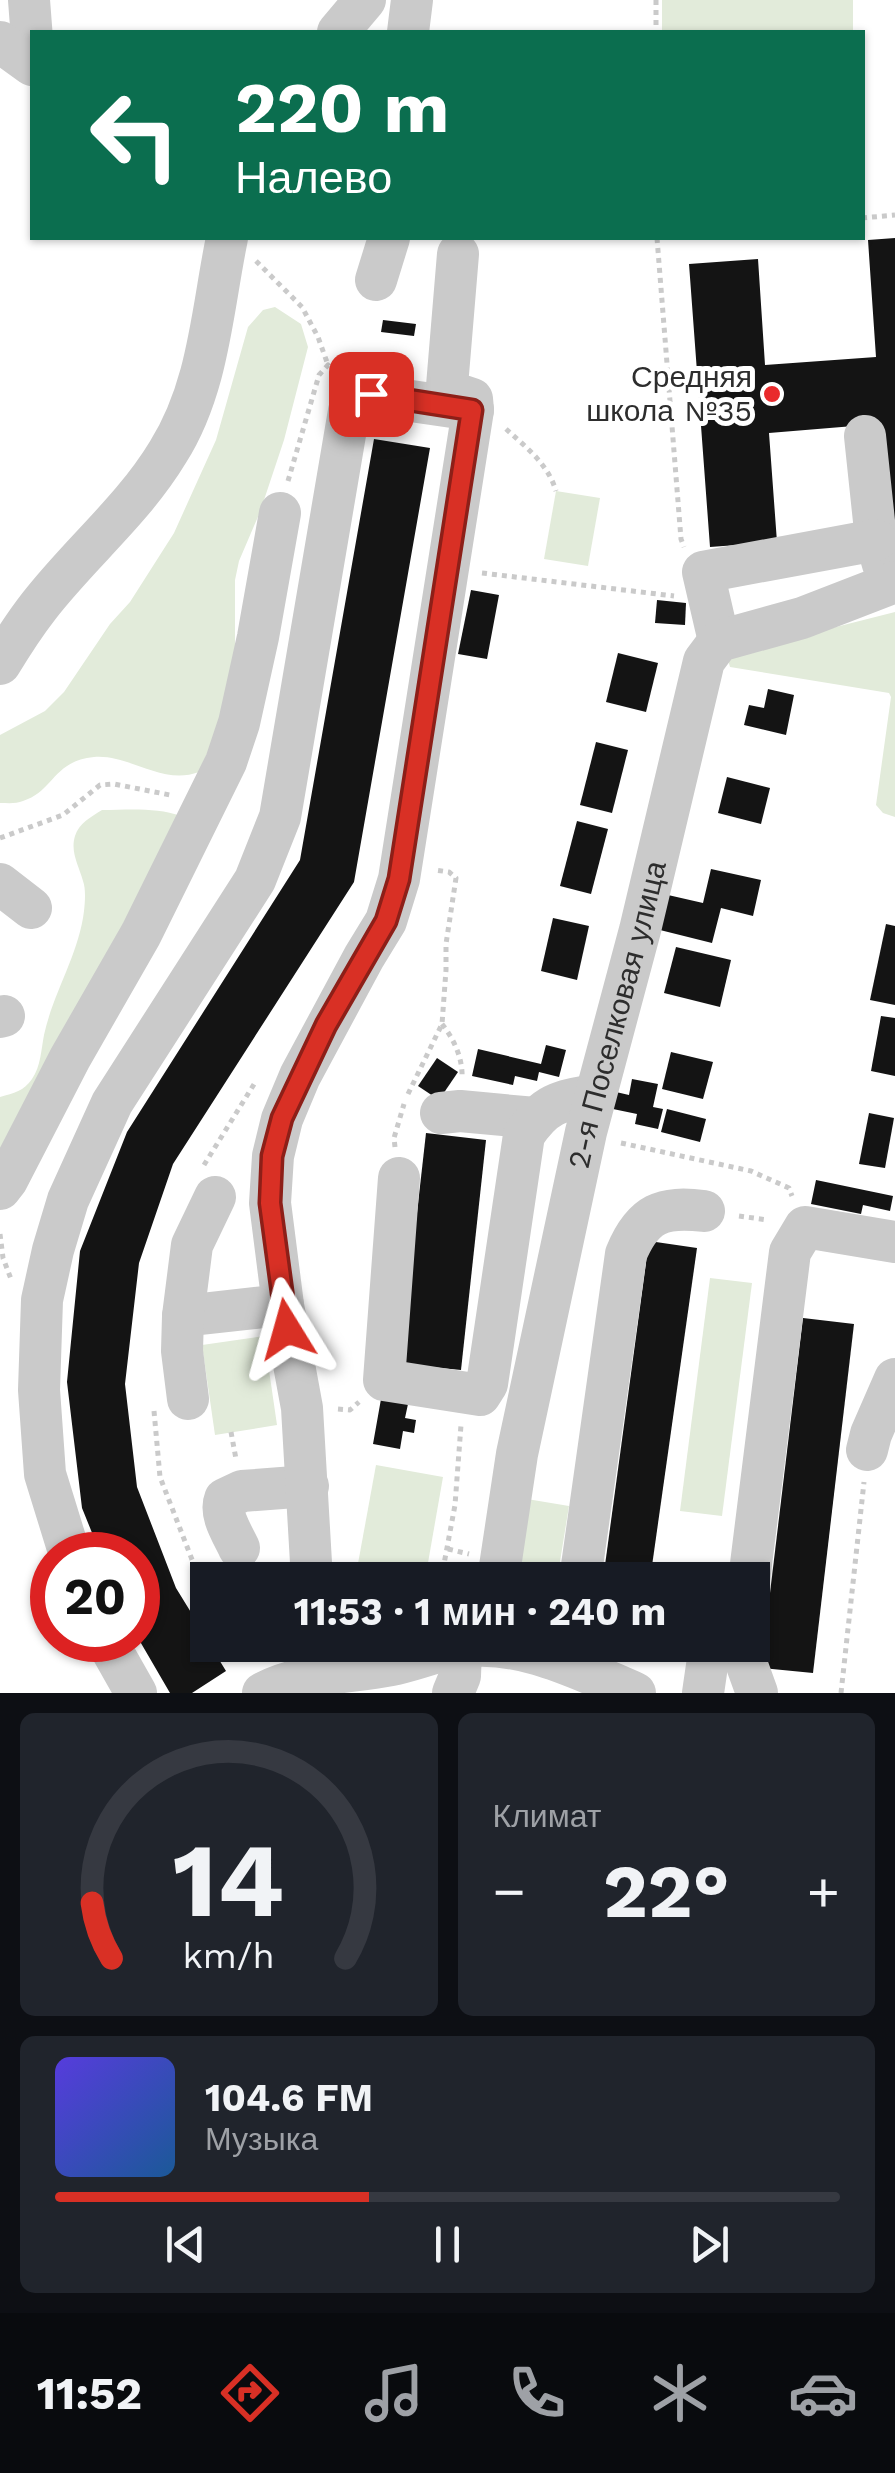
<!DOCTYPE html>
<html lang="ru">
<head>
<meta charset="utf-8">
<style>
	:root { --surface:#171b24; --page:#20242c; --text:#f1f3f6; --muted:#9ea1a6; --line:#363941; --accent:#d93025 }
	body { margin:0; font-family:"Work Sans",sans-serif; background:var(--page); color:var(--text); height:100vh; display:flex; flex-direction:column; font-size:38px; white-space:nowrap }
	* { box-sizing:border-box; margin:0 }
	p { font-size:32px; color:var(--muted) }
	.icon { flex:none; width:55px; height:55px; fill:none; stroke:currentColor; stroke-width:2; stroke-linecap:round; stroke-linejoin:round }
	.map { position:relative; height:1693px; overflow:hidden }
	.details { display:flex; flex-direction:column; gap:20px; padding:20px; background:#0d0f14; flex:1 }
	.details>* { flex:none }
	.banner { position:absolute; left:30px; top:30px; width:835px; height:210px; border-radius:0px; box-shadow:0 2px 8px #0004; background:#0b6e4f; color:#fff; overflow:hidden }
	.speed { position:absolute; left:30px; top:1532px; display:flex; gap:20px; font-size:50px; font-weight:700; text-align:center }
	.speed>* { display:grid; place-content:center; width:130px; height:130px; border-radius:50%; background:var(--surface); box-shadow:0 2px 8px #0004; line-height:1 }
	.speed .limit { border:15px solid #d22; background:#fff; color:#111 }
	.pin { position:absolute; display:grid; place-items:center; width:85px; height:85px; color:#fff; margin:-42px; border-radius:20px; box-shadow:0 5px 15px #0006 }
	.me { position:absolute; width:110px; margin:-55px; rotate:352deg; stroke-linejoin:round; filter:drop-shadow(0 0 8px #0008) }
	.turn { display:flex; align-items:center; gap:35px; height:210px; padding:0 40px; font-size:45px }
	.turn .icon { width:130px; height:130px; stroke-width:2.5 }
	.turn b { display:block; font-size:70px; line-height:85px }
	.big { font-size:75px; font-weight:700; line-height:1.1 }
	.details .widget { flex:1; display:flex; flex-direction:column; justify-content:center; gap:15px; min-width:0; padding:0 35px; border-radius:15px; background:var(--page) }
	.details .dial { align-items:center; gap:0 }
	.dial svg { height:260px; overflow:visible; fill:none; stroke:var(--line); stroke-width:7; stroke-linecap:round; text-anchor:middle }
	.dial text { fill:var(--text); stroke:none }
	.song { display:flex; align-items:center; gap:30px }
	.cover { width:120px; height:120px; border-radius:15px; background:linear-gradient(135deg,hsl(250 70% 55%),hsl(210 70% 35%)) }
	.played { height:10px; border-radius:5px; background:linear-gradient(90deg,var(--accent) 40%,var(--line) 40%) }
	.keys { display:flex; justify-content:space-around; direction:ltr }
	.heat { display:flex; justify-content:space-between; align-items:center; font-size:55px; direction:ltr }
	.details .tiles { flex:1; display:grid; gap:20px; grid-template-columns:1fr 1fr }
	.widget:last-child { grid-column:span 2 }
	.trip { position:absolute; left:190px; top:1562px; width:580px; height:100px; border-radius:0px; background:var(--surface); box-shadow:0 2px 8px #0004; font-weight:700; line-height:100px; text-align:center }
	.tab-bar { display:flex; height:160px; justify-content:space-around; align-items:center; background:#090b0e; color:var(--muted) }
	.tab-bar .icon { width:70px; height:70px }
	.tab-bar .on { color:var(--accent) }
	.tab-bar b { font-size:45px; color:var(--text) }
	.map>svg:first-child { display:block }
	.green { fill:#e2ebda }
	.building { fill:#141414 }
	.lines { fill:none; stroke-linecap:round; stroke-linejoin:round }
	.path { stroke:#cacaca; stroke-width:5; stroke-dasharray:5 5; stroke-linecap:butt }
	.minor { stroke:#cacaca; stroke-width:42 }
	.route-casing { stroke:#8d1f18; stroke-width:25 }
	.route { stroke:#d93025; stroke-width:18 }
	.poi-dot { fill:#e92a2c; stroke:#fff; stroke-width:4 }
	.labels { text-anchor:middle; stroke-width:10; stroke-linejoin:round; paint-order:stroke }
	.poi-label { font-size:30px; fill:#2d2d2d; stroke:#fff; text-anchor:end }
	.street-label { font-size:30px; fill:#2d2d2d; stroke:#fff }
</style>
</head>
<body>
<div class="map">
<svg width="895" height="1693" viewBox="0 0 895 1693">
	<rect width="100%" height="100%" fill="#fff"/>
	<!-- green -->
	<g class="green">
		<rect x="662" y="0" width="191" height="32"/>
		<path d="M275,307L301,324L308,347L284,440L260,512L239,561L235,580V657L227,708L199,772C162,786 130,754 94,757C53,761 54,791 23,801C16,804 8,803 0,803V735L45,711L64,692L110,624L130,602L174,533L216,440L248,327L263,310Z"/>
		<polygon points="556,491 600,498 588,566 544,559"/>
		<polygon points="895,612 895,817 883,813 876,805 891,697 889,693 730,667 728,660 733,653"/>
		<path d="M102,810C127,810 156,807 181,816L0,1175V1097C14,1093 24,1091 32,1079C41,1066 41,1050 44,1035C53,993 79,954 84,911C85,902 86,889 83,881C79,866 70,852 75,836C79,823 91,817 102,810Z"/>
		<polygon points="710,1278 752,1283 722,1516 680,1511"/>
		<polygon points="264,1336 277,1425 215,1435 202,1345"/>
		<polygon points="376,1465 443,1477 425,1580 355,1580"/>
		<polygon points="527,1499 569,1506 557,1580 514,1578"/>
	</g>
	<!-- building -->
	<g class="building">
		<polygon points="895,238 895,532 878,424 769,433 777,542 710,547 689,264 758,259 765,365 876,357 868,240"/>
		<polygon points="383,320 416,324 414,336 381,332"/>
		<polygon points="374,439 430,448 354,882 173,1164 139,1263 125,1384 137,1487 176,1588 208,1640 208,1645 210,1645 226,1671 192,1693 170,1693 138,1638 138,1555 101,1555 82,1508 67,1382 80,1251 127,1132 300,860"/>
		<polygon points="471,590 499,595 487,659 458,654"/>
		<polygon points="657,600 686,603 685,625 655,623"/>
		<polygon points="618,653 658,663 646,712 606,702"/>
		<polygon points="768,689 794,695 786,735 744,725 749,705 764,708"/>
		<polygon points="596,742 628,750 612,813 580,805"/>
		<polygon points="727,777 770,788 761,824 718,813"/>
		<polygon points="577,821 608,829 591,894 560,886"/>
		<polygon points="711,869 761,880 753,916 721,908 712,943 660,930 668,895 703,903"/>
		<polygon points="553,918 589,926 577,980 541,971"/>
		<polygon points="886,924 895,926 895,1005 870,1000"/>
		<polygon points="676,947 731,960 720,1007 664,993"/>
		<polygon points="881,1016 895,1018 895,1076 871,1071"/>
		<polygon points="546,1045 566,1050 559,1077 539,1072 537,1081 515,1076 513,1085 472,1076 478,1049 541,1064"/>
		<polygon points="671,1052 713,1062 703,1099 662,1089"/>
		<polygon points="437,1058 458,1072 439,1100 418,1086"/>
		<polygon points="632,1079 658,1084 653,1107 663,1109 658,1129 635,1124 637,1114 613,1109 616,1092 629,1095"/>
		<polygon points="667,1109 706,1119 700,1142 661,1132"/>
		<polygon points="869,1113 894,1118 885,1168 859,1164"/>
		<polygon points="426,1133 486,1140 461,1370 400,1364"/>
		<polygon points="816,1180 893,1196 890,1211 863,1205 861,1214 811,1204"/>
		<polygon points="649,1241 697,1248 650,1580 603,1580"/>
		<polygon points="803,1318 854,1324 813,1673 761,1668"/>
		<polygon points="381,1399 408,1404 405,1418 416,1420 414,1433 403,1431 400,1449 373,1444"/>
		<polygon points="618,1645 649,1645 648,1652 618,1647"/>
	</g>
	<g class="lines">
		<!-- path -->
		<g class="path">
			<polyline points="656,0 656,32"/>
			<polyline points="862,218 895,215"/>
			<polyline points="657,238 681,539 684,547"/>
			<polyline points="256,261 302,307 318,337 328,365"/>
			<path d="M506,429C526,447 548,464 556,491"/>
			<polyline points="288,481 319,375 328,365 334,373"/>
			<polyline points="482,573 674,596"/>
			<polyline points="0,838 63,815 100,785 114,784 170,795"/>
			<path d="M442,1024C454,1039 463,1059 462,1078"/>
			<polyline points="408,1094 442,1024 446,970 446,944 456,878 449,872 435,870"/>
			<polyline points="621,1143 751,1171 789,1188 792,1196"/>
			<polyline points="395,1147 394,1138 404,1104"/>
			<polyline points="204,1165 256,1081"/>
			<polyline points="739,1216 768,1220"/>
			<polyline points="0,1234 3,1258 11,1279"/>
			<polyline points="338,1409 350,1410 359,1402"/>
			<polyline points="154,1411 160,1477 198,1575 208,1588"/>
			<polyline points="231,1432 236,1459"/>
			<polyline points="448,1549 469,1554"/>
			<polyline points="441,1580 455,1505 461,1425"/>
			<polyline points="245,1645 255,1661"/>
			<polyline points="841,1693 864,1482"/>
		</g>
		<!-- minor -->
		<g class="minor">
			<polyline points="29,0 32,39"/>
			<polyline points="338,32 365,0"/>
			<polyline points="408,32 412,0"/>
			<polyline points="0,42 32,65"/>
			<polyline points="376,280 389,238"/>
			<polyline points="865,436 876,540 883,564"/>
			<polyline points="719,641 703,572 876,540"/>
			<path d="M0,664C12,644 25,624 39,606C80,553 133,510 168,452C209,387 212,310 227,238"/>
			<polyline points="0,884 31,908"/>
			<polyline points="0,1017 4,1016"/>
			<polyline points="441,1113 460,1111 535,1118"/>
			<path d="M399,1178L384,1380L480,1395L487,1384L524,1135C545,1103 559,1101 595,1095"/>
			<polyline points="0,1189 7,1180 70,1058 141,934 226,762 239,723 258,637 280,513"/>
			<polyline points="183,1316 283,1305"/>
			<polyline points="188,1399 182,1351 183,1316 192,1245 215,1197"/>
			<polyline points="867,1450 871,1434 895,1379"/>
			<path d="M239,1548C232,1533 219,1514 225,1499L242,1491L308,1486"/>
			<polyline points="70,1555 45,1474 39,1390 42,1300 53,1250 68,1200 112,1103 255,880 280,817 349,411 356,397 363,394 473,410"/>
			<polyline points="312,1580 302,1408 283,1305 270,1203 273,1156 282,1119 300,1076 364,957 386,921 399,879 473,410 472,399 451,392 447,386 458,254"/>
			<path id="s1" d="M498,1580L517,1454L586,1132L640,930L704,661L719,641L802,618L895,582"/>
			<path d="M580,1580L626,1254C643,1213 662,1206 704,1211"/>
			<polyline points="749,1580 790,1252 805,1227 895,1242"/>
			<polyline points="106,1640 136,1693"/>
			<polyline points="743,1645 744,1657 757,1693"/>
			<path d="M263,1693C301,1673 349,1673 391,1665C413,1661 435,1651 458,1648C518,1637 581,1670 635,1693"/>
			<polyline points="453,1693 460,1676 461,1647"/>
			<polyline points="703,1693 710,1645"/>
		</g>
	</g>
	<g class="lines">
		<!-- route casing -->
		<g class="route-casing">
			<polyline id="route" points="287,1329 270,1203 272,1156 282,1118 326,1025 386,921 399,879 472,410 371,394"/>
		</g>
		<!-- route -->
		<use href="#route" class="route"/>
	</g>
	<!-- markers -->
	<circle class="poi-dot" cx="772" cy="394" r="10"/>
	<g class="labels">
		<!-- poi labels -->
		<g class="poi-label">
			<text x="752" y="387">Средняя<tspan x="752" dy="34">школа №35</tspan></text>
		</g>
		<!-- street labels -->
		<g class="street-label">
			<text dy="10" stroke="none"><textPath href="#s1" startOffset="578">2-я Поселковая улица</textPath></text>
		</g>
	</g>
</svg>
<div class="speed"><div class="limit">20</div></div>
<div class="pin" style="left:371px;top:394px;background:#d93025"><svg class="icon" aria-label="arrive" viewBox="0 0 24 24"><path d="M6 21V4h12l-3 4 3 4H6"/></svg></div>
<svg class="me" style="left:287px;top:1329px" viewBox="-20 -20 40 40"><path d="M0-17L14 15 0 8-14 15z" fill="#d93025" stroke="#fff" stroke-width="4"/></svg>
<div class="trip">11:53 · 1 мин · 240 m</div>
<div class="banner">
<div class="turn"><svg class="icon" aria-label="left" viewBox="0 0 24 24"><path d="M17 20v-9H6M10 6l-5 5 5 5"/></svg><div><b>220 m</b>Налево</div></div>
</div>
</div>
<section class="details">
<div class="tiles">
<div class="widget dial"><svg viewBox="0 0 100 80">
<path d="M14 69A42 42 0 1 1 86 69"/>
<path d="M14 69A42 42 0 0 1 8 52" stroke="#d93025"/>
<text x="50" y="56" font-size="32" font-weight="700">14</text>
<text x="50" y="72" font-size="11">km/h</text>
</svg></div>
<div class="widget"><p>Климат</p>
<div class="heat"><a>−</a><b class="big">22°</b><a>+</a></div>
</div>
<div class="widget">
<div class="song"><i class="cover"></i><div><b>104.6 FM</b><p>Музыка</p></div></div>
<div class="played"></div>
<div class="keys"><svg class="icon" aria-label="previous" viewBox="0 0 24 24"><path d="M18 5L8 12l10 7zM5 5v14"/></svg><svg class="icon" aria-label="pause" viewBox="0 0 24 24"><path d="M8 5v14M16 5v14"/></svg><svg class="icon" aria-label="next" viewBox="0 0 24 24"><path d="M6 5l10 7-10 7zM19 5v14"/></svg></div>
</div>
</div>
</section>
<nav class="tab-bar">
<b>11:52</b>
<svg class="icon on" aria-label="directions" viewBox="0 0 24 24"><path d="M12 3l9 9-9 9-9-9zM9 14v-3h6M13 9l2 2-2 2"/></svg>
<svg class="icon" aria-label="music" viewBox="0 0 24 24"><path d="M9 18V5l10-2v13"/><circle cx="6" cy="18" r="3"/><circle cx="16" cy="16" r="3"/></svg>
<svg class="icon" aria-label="phone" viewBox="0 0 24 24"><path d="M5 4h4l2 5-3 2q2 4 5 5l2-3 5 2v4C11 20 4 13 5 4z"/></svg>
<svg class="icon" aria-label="climate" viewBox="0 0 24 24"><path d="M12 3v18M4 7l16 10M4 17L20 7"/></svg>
<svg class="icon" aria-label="car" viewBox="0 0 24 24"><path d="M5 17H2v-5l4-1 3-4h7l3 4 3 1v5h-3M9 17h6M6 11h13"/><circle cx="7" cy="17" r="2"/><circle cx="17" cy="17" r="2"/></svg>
</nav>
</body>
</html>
